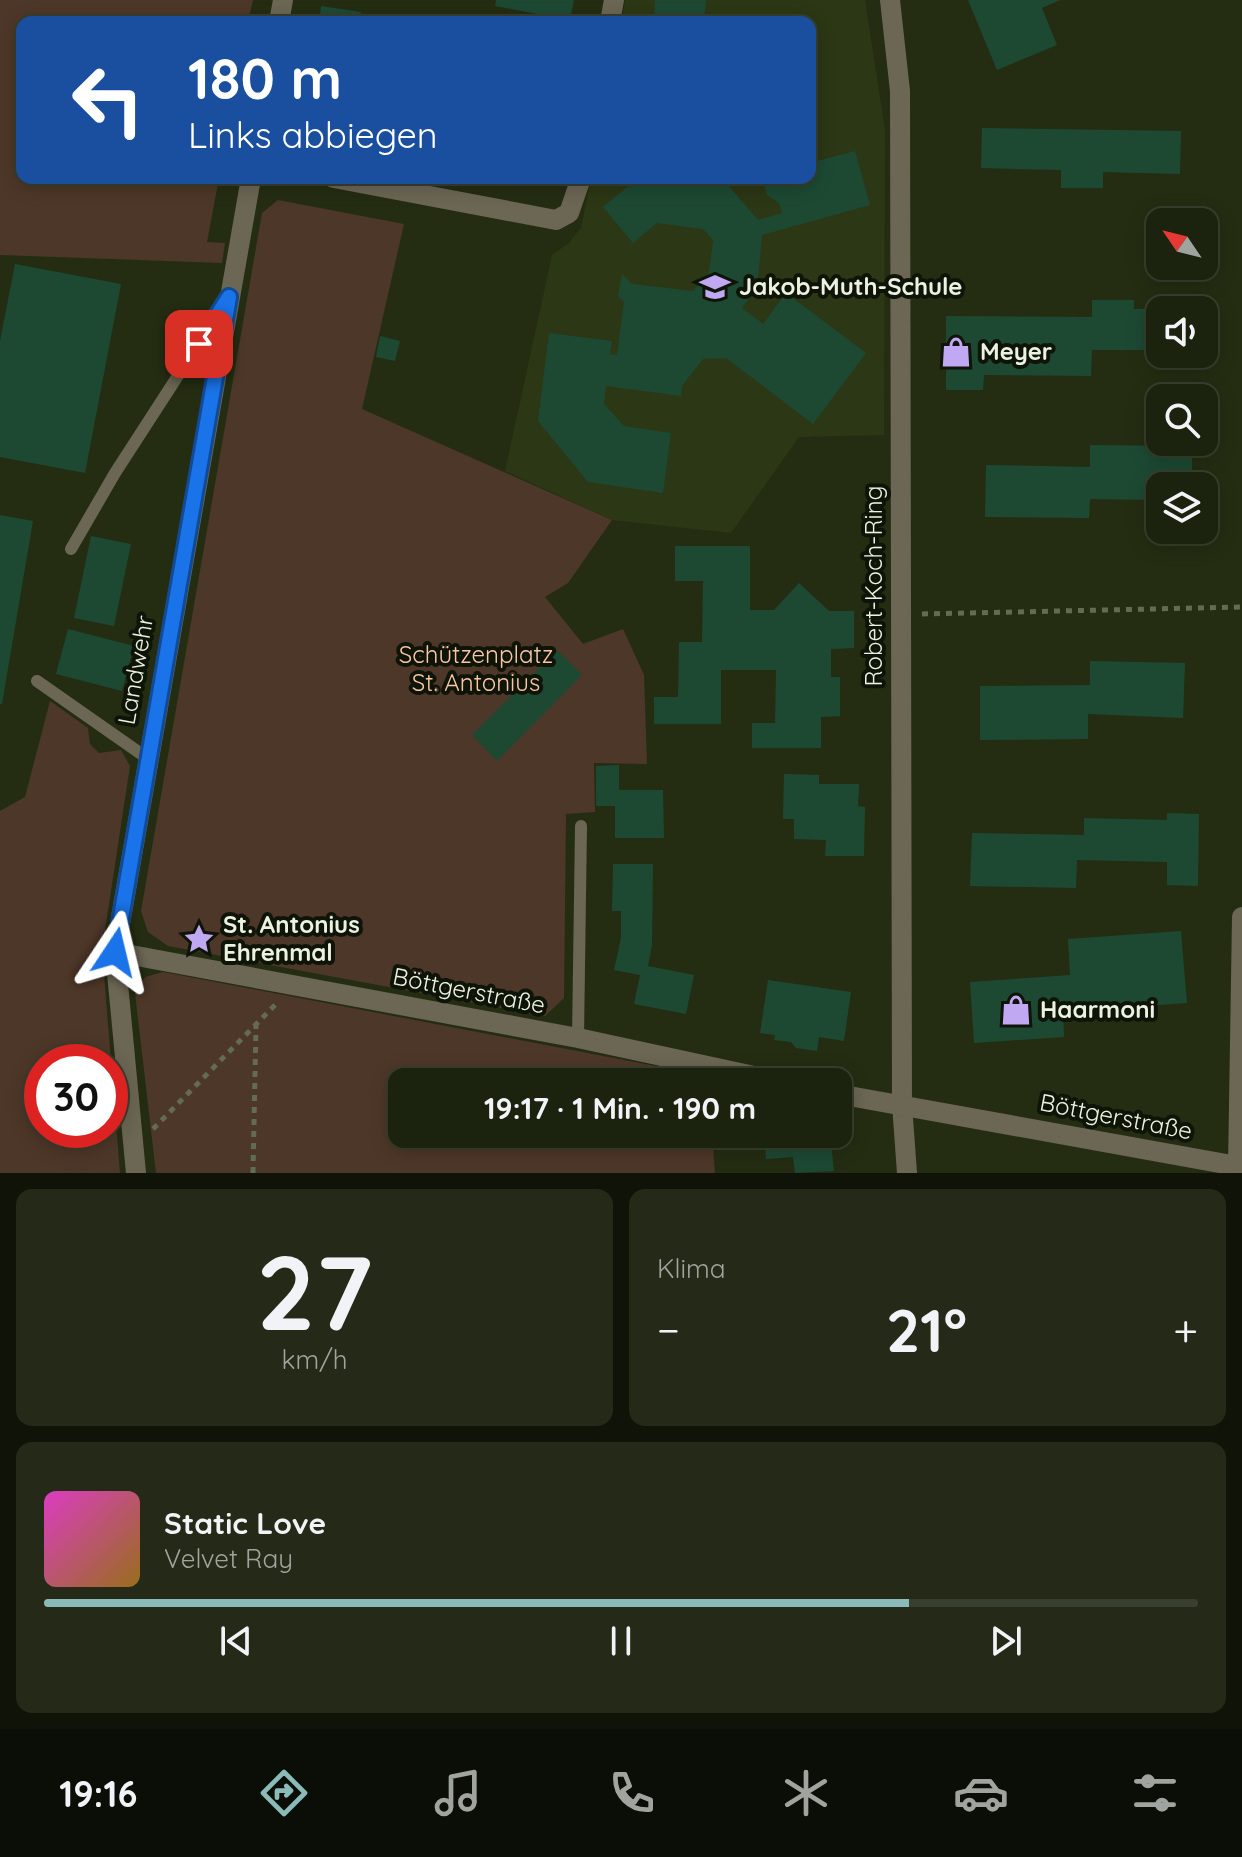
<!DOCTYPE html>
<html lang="de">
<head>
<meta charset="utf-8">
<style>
	:root { --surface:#1b220e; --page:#242a17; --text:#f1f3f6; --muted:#a0a49e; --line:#393f2e; --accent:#8bbbb9 }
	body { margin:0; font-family:Quicksand,sans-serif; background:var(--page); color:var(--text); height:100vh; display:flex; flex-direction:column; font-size:30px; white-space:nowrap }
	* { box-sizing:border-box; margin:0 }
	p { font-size:26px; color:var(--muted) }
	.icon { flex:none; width:44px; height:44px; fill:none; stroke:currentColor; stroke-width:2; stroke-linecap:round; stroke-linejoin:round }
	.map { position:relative; height:1173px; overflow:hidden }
	.panel { display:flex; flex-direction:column; gap:16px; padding:16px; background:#0f1308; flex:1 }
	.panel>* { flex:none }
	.hud { position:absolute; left:16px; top:16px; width:800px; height:168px; border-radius:16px; box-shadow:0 4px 20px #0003,0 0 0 2px var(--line); background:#1a4fa0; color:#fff; overflow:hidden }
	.needle { width:52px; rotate:305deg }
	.buttons { position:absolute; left:1146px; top:208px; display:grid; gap:16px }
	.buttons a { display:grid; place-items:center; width:72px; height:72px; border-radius:16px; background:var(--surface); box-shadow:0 4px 20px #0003,0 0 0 2px var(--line); font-size:40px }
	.speed { position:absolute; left:24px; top:1044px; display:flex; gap:16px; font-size:40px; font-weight:700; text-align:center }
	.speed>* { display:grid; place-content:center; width:104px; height:104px; border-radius:50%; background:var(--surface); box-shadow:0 4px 20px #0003,0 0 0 2px var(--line); line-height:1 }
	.speed .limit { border:12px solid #d22; background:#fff; color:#111 }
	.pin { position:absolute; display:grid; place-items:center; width:68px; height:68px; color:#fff; margin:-34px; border-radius:16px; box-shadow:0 4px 12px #0006 }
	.me { position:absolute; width:88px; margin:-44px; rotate:10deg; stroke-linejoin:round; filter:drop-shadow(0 0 6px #0008) }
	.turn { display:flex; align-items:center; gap:28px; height:168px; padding:0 40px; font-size:36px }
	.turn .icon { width:104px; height:104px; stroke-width:2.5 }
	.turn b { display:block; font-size:56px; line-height:68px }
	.big { font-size:60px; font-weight:700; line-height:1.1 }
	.panel .card { flex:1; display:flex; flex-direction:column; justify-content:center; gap:12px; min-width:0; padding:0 28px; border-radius:16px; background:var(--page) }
	.panel .dial { align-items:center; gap:0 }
	.dial b { font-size:104px; line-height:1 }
	.song { display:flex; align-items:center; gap:24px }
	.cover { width:96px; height:96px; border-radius:12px; background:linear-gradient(135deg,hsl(310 70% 55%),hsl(40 70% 35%)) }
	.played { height:8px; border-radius:4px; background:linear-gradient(90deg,var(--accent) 75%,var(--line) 75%) }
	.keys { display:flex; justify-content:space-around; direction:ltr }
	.heat { display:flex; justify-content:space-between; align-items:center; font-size:44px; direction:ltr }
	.panel .tiles { flex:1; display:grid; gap:16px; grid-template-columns:1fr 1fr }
	.card:last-child { grid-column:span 2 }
	.trip { position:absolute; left:388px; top:1068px; width:464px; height:80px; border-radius:16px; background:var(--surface); box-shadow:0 4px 20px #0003,0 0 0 2px var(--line); font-weight:700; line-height:80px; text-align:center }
	.dock { display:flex; height:128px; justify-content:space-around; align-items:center; background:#0b0e06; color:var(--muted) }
	.dock .icon { width:56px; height:56px }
	.dock .current { color:var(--accent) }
	.dock b { font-size:36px; color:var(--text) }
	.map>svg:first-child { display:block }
	.built { fill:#2c3715 }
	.green { fill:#4d3728; fill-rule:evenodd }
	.building { fill:#1d4933 }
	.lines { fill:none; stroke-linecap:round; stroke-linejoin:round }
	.path { stroke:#636b53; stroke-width:5; stroke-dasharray:6 6; stroke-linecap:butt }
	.service { stroke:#6c6654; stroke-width:12 }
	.minor { stroke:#6c6654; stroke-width:20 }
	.route-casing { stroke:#114b97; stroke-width:20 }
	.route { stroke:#1a73e8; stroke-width:14 }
	.labels { text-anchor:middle; stroke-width:8; stroke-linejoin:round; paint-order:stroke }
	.poi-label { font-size:24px; font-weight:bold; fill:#ebf2e1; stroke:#0f1408; text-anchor:start }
	.street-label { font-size:24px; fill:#ebf2e1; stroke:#0f1408 }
	.park-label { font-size:24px; fill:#fac7a5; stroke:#0f1408 }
</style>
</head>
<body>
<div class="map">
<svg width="1242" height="1173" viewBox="0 0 1242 1173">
	<rect width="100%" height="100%" fill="#242d12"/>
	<!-- built -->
	<polygon class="built" points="625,0 865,0 885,130 884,435 799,437 731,533 612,520 505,471 552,255 568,244 581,228 591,178 810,178 810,22 621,22"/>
	<!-- green -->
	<g class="green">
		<polygon points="0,0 253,0 248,22 22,22 22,178 219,178 207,242 225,243 222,263 0,255"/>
		<polygon points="278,200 404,224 362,409 612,520 568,583 545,597 583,644 623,629 644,675 647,764 594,763 595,812 566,814 564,998 545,1016 168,946 148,932 141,911 262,213"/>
		<path d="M50,701L88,728L90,744L99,753L121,750L130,766L102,950L120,1173H0V811L25,797ZM42,1062H110V1130H42Z"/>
		<polygon points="163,972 708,1076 709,1082 402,1082 402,1134 712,1134 715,1173 156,1173 135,993 145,977"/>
	</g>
	<!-- building -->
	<g class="building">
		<polygon points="496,0 574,0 570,20 495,6"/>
		<polygon points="655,0 706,0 704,22 654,22"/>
		<polygon points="968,0 1060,0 1042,8 1057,45 997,70"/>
		<polygon points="321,6 361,12 359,22 319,22"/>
		<polygon points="982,128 1181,131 1180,174 1103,172 1103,188 1061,188 1061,170 981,168"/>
		<polygon points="855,151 870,205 762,235 757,288 742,308 763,324 786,293 866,353 813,424 726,358 703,359 682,386 681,396 606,386 604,404 624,426 671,433 663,493 588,482 538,421 549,333 612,341 610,354 617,355 624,302 618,296 622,274 632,284 693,291 709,272 713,240 703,229 657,223 633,243 603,207 638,178 683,178 726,183 758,220 782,213 779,203 767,195 762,178 810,178 810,163"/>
		<polygon points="15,264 121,284 85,473 0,457 0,341"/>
		<polygon points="1092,300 1134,300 1134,309 1155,309 1155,301 1188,301 1188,310 1160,310 1160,344 1156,344 1156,350 1092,350 1091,376 984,375 983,390 946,390 946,316 1092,317"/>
		<polygon points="380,336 400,341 395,361 376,357"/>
		<polygon points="1090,445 1192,446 1192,486 1160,486 1160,500 1090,499 1089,518 985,517 986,465 1090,467"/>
		<polygon points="0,515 33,521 2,704 0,704"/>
		<polygon points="91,536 131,544 114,626 74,618"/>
		<polygon points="675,546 750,546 750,610 774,610 799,583 829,611 854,611 854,648 831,649 831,677 840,677 840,716 821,717 821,748 752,748 752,723 775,723 776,670 721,670 721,724 654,724 654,697 678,697 679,642 702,642 703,581 675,581"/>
		<polygon points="68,629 134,646 122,691 56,674"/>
		<polygon points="557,650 582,675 497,761 472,735"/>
		<polygon points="1090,661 1185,663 1183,718 1088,714 1088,739 980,740 980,686 1090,685"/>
		<polygon points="619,765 619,790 663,790 664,838 615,838 615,806 596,806 596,766"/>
		<polygon points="784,774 819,775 819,784 859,784 858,806 865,807 864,856 825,856 826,840 794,839 794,819 783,819"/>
		<polygon points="1167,813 1199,814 1198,886 1167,885 1167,862 1077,860 1076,888 970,886 972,833 1084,835 1084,818 1167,820"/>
		<polygon points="613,864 653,864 652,945 648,966 694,975 686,1014 634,1004 640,975 614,970 621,938 621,911 612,911"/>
		<polygon points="1181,931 1187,1003 1063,1012 1064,1037 974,1043 970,982 1070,975 1068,939"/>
		<polygon points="768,980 851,992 844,1041 819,1037 817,1051 796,1048 791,1042 774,1040 775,1035 760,1033"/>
		<polygon points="764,1134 830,1134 834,1171 795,1173 793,1157 766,1159"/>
	</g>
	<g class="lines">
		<!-- path -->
		<g class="path">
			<polyline points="922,614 1242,607"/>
			<polyline points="153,1129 278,1002"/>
			<polyline points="253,1173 256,1025"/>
		</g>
		<!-- service -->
		<g class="service">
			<polyline points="71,549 115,473 225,303"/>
			<polyline points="37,681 147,758"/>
			<polyline points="578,1038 581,826"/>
		</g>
		<!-- minor -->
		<g class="minor">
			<polyline points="890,0 900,91 902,1104 907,1173"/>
			<polyline points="279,22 283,0"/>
			<polyline points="610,22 614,0"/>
			<polyline points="334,178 556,220 569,213 581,178"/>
			<polyline points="115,952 578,1038 782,1082"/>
			<polyline points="838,1094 1242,1167"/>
			<polyline points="1238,1167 1242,917"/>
			<polyline points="136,1173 115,952 251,178"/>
		</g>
	</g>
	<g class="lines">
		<!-- route casing -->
		<g class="route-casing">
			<polyline id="route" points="115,952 229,297 199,344"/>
		</g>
		<!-- route -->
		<use href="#route" class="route"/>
	</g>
	<!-- icons -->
	<defs>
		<g id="school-bare" transform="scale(2.4)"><path d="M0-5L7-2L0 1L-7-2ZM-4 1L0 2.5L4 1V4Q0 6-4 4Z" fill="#c0a8f3" stroke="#0f1408" stroke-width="2.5" paint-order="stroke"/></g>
		<g id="shop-bare" transform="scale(2.4)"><path d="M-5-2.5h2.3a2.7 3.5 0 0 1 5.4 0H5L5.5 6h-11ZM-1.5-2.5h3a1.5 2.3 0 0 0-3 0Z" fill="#c0a8f3" stroke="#0f1408" stroke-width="2.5" paint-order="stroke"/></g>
		<g id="sight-bare" transform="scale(2.4)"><path d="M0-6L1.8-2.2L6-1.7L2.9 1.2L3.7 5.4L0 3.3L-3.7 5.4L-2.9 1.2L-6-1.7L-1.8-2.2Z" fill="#c0a8f3" stroke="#0f1408" stroke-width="2.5" paint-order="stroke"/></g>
	</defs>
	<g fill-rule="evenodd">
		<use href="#school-bare" x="715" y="287"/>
		<use href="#shop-bare" x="956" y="352"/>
		<use href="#sight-bare" x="199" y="939"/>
		<use href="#shop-bare" x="1016" y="1010"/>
	</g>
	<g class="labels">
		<!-- poi labels -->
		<g class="poi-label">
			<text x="739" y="295">Jakob-Muth-Schule</text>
			<text x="980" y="360">Meyer</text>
			<text x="223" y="933">St. Antonius<tspan x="223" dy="28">Ehrenmal</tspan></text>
			<text x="1040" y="1018">Haarmoni</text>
		</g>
		<!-- street labels -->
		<g class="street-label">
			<text transform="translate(874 586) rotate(-90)" y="8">Robert-Koch-Ring</text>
			<text transform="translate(136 670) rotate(-80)" y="8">Landwehr</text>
			<text transform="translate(469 991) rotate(11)" y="8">Böttgerstraße</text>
			<text transform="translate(1116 1117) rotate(11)" y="8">Böttgerstraße</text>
		</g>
		<!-- park labels -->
		<g class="park-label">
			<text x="476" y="663">Schützenplatz<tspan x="476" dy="28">St. Antonius</tspan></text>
		</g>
	</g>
</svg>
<div class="buttons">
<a><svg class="needle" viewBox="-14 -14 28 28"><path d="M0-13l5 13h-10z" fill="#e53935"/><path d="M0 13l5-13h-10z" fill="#a0a49e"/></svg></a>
<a><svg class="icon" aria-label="sound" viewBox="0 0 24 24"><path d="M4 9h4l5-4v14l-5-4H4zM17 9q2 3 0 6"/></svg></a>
<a><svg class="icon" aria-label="search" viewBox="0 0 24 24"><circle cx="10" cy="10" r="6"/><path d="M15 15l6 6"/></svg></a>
<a><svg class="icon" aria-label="layers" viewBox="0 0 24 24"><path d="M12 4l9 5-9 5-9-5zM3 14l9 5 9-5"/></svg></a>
</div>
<div class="speed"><div class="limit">30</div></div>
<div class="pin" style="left:199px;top:344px;background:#d93025"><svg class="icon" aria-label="arrive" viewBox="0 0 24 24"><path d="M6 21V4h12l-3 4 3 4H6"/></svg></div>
<svg class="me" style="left:115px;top:952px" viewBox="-20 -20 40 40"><path d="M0-17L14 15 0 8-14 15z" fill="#1a73e8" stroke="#fff" stroke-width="4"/></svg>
<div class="trip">19:17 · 1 Min. · 190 m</div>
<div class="hud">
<div class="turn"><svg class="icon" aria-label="left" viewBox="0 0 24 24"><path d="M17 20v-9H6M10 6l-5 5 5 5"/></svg><div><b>180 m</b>Links abbiegen</div></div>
</div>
</div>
<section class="panel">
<div class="tiles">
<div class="card dial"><b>27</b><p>km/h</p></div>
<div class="card"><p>Klima</p>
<div class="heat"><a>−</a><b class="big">21°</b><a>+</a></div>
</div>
<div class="card">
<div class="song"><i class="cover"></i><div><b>Static Love</b><p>Velvet Ray</p></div></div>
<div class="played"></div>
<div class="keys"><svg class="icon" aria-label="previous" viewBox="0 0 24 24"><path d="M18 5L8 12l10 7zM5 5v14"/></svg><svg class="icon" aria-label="pause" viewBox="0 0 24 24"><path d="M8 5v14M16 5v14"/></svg><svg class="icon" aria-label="next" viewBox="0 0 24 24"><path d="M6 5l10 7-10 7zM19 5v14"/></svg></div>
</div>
</div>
</section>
<nav class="dock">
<b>19:16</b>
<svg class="icon current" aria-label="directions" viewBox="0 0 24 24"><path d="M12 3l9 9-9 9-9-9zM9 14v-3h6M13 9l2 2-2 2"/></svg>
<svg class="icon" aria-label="music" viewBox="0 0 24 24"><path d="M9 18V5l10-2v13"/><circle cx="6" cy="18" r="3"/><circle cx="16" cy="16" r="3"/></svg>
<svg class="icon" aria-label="phone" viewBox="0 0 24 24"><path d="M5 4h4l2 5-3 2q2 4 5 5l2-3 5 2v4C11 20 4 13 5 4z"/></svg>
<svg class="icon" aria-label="climate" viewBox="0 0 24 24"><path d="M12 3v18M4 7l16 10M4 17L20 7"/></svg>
<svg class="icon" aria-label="car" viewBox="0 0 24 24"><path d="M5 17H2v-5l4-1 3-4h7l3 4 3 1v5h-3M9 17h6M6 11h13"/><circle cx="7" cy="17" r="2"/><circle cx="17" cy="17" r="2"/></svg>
<svg class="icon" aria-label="filters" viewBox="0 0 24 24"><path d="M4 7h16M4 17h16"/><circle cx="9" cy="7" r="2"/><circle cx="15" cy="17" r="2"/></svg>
</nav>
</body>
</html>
